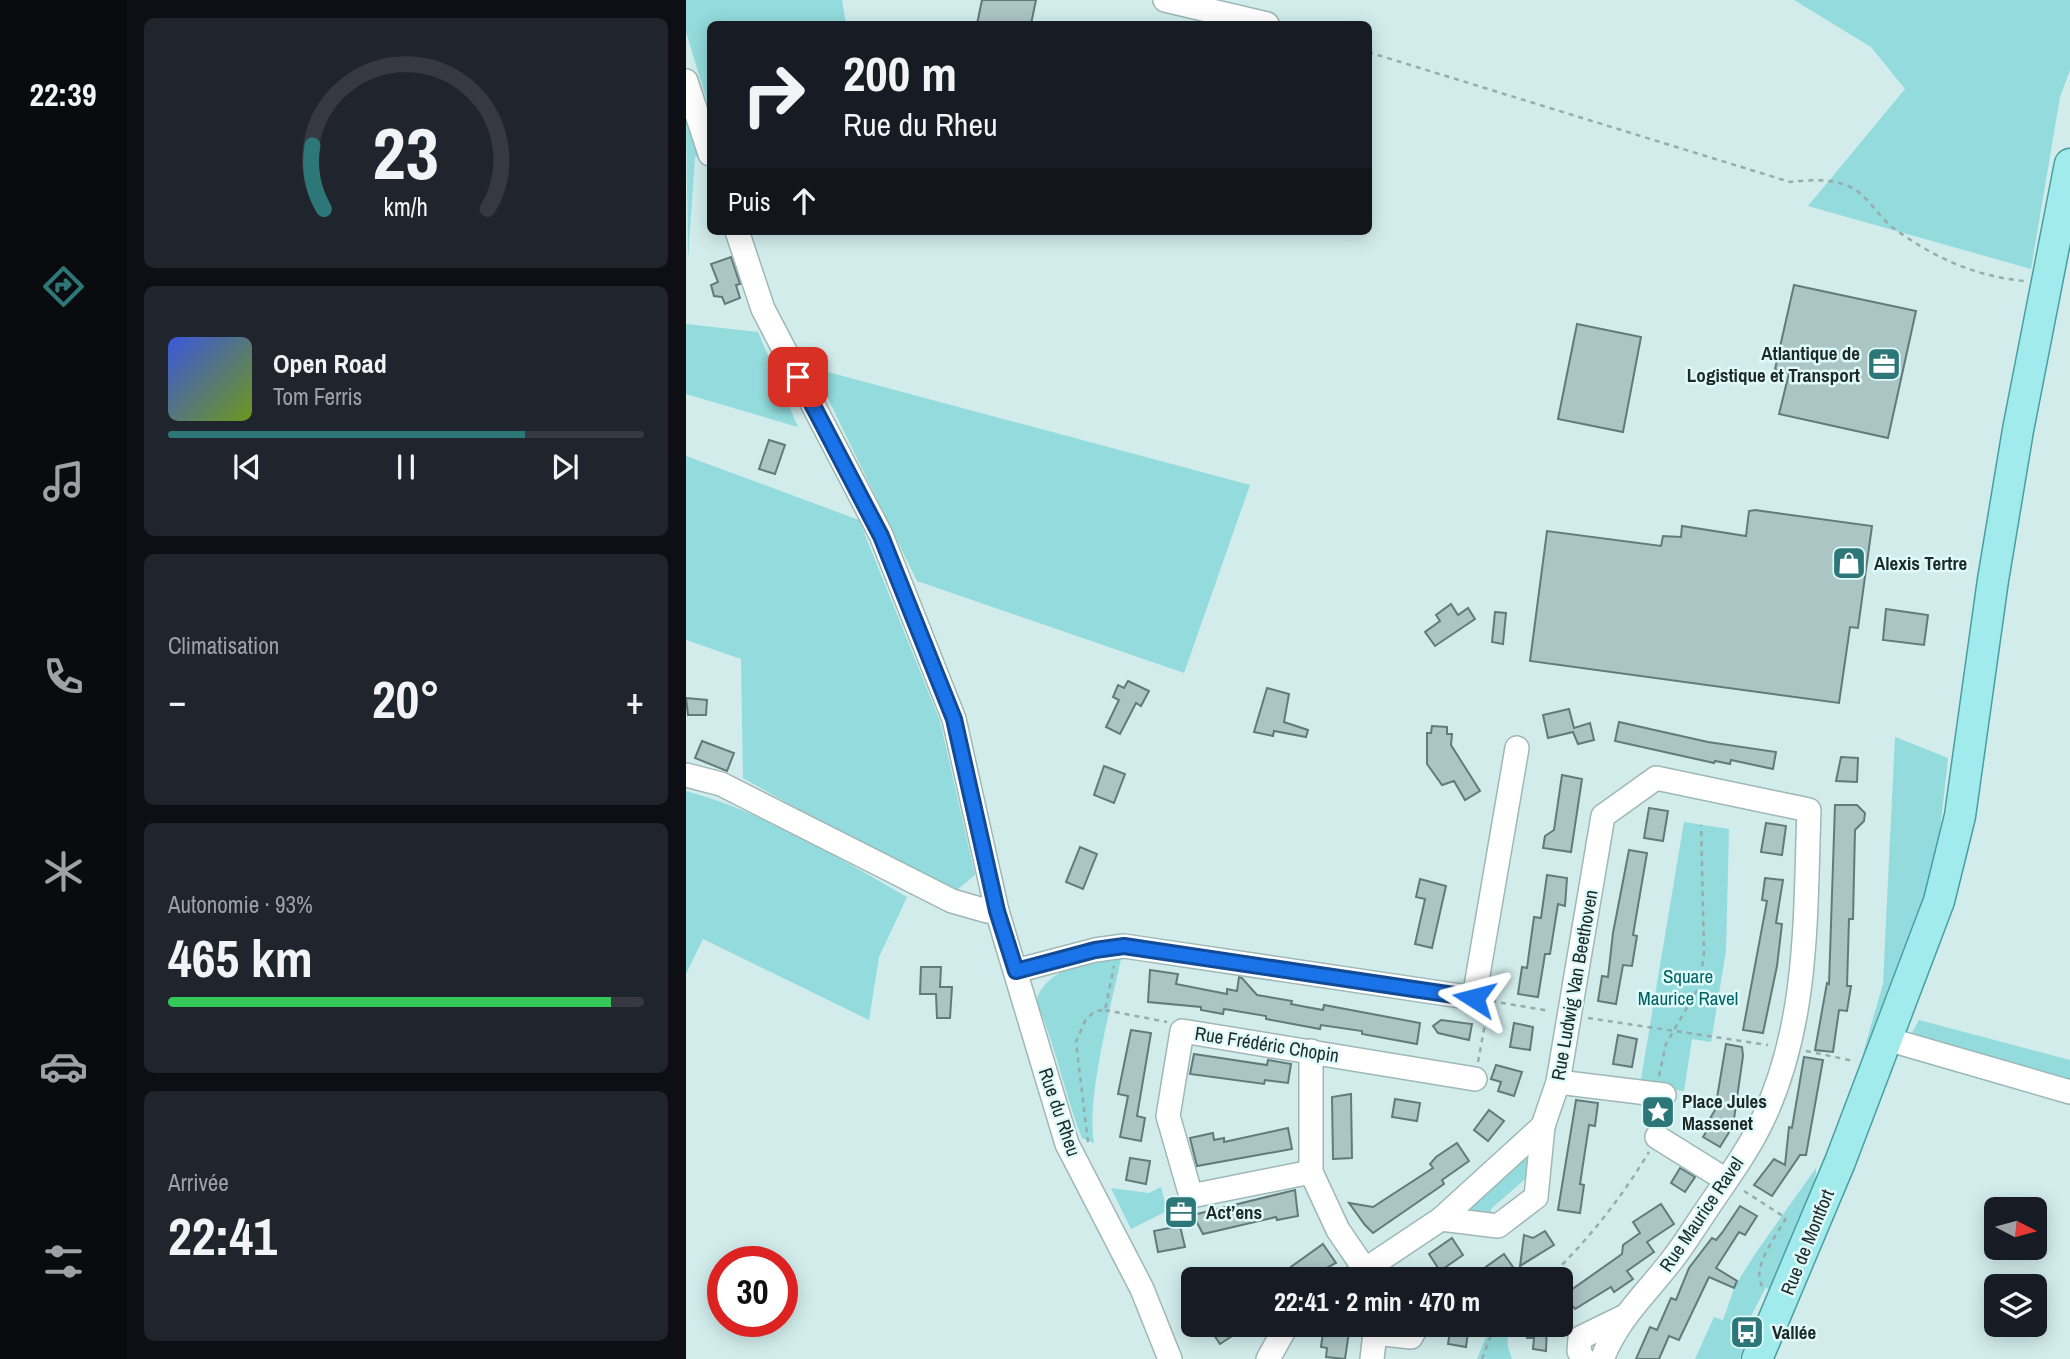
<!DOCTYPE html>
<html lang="fr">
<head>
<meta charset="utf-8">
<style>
	:root { --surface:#171b24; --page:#20242c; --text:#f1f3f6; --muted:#9ea1a6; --line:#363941; --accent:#2d7778 }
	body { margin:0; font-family:"Archivo Narrow",sans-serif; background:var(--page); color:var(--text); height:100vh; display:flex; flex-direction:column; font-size:26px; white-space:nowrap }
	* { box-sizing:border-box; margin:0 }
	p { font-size:23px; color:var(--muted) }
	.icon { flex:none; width:38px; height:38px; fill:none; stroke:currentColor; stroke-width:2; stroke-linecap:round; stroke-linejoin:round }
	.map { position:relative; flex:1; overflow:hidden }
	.panel { display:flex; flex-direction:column; gap:18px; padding:18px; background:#0d0f14; width:560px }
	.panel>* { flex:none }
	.guide { position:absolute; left:21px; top:21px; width:665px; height:214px; border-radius:10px; box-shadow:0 4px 18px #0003; background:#171b24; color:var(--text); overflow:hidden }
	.needle { width:46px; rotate:96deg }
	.controls { position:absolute; left:1298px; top:1197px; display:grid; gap:14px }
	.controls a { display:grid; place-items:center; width:63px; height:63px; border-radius:10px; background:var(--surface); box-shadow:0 4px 18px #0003; font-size:35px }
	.speed { position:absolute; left:21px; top:1246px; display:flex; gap:14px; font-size:35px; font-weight:700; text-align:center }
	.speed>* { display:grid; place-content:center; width:91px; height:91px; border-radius:50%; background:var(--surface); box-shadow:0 4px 18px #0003; line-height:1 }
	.speed .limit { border:10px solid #d22; background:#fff; color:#111 }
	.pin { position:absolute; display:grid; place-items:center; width:60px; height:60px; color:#fff; margin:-30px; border-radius:14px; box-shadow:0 4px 10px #0006 }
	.me { position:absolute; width:77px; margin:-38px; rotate:279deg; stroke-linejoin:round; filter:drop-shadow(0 0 5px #0008) }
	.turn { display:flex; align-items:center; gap:24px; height:147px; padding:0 21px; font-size:32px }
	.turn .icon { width:91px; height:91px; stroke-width:2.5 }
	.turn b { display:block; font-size:49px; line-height:60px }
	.then { display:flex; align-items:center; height:66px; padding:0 21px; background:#0003; gap:14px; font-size:26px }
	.big { font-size:52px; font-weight:700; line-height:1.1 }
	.panel .widget { flex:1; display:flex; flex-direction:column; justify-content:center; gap:10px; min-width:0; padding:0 24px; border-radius:10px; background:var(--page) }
	.panel .dial { align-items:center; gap:0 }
	.dial svg { height:182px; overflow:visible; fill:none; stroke:var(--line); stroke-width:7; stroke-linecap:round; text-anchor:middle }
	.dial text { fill:var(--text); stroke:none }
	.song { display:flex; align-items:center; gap:21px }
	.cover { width:84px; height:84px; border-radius:10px; background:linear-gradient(135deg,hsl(230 70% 55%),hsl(80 70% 35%)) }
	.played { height:7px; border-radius:4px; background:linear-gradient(90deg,var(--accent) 75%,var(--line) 75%) }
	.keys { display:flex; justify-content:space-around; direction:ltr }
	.heat { display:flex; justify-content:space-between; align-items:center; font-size:38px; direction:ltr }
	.charge { height:10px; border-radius:5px; background:linear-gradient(90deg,#34c759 93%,var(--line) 0) }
	.trip { position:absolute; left:495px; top:1267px; width:392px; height:70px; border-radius:10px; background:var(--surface); box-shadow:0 4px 18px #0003; font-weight:700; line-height:70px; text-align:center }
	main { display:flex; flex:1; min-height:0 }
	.tabs { display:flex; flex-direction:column; width:126px; justify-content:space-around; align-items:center; background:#090b0e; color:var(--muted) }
	.tabs .icon { width:49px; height:49px }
	.tabs .selected { color:var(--accent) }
	.tabs b { font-size:32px; color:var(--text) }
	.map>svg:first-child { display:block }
	.green { fill:#93dbdc }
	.building { fill:#abc4c4; stroke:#627a7a; stroke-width:2 }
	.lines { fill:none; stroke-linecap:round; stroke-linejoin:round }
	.minor-casing { stroke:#9eb7b7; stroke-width:26 }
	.major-casing { stroke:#4a9ea0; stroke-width:33 }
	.path { stroke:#97acac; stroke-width:2.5; stroke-dasharray:5 5; stroke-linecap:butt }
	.minor { stroke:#fff; stroke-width:23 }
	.major { stroke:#a1ebec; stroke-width:30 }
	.route-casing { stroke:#114b97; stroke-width:18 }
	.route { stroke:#1a73e8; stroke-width:12 }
	.labels { text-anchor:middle; stroke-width:5; stroke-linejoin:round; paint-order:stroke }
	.poi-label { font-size:19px; font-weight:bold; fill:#1e2828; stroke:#dffafa; text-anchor:start }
	.park-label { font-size:19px; fill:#006263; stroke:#dffafa }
	.street-label { font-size:19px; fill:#1e2828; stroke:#dffafa }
</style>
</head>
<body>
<main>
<nav class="tabs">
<b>22:39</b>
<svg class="icon selected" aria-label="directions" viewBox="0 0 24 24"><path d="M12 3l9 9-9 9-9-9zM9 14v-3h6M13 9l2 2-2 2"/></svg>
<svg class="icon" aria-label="music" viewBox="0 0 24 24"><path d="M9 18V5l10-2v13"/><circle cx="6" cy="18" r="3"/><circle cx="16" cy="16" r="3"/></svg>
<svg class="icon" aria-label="phone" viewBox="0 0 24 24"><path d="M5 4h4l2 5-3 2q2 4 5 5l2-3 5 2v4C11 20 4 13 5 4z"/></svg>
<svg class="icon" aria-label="climate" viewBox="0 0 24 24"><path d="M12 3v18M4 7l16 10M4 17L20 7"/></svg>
<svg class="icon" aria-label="car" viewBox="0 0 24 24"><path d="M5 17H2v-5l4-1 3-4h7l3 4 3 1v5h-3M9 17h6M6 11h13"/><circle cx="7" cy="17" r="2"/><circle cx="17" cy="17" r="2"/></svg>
<svg class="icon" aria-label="filters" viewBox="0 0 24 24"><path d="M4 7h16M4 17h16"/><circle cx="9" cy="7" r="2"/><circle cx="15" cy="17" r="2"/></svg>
</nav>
<section class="panel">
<div class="widget dial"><svg viewBox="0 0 100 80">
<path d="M14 69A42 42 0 1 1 86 69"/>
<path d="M14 69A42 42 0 0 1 9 41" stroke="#2d7778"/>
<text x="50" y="56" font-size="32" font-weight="700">23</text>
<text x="50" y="72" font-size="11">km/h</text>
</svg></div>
<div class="widget">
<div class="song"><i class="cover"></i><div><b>Open Road</b><p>Tom Ferris</p></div></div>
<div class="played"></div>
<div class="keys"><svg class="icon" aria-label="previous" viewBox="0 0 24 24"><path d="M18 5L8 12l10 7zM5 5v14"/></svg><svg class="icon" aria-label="pause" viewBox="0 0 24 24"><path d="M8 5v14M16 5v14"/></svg><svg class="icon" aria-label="next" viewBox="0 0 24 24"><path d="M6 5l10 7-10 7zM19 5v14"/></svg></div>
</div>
<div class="widget"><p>Climatisation</p>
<div class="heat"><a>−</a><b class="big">20°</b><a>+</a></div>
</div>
<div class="widget"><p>Autonomie · 93%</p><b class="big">465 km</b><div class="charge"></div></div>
<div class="widget"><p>Arrivée</p><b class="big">22:41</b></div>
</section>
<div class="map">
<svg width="1384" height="1359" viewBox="0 0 1384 1359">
	<rect width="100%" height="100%" fill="#d2ecec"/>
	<!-- green -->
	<g class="green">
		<polygon points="0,0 156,0 160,24 24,24 24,111 0,32"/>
		<polygon points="1108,0 1384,0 1384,70 1374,97 1345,269 1122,206 1219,89 1185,47"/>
		<polygon points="0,111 16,153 9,157 2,259"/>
		<polygon points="0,324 72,332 112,427 0,394"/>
		<polygon points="127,368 564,485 498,673 231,581"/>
		<polygon points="0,456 173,520 254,721 289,875 271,890 201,859 57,778 55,659 0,640"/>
		<polygon points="1209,737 1262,758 1254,831 1241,887 1176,1057 1197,984"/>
		<path d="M0,791C80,813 149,856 221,897L193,957L183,1020L17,939L0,974Z"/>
		<polygon points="998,822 1043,829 1040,951 1025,1042 1006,1039 998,1091 954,1085"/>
		<path d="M435,959C425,1006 400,1099 408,1143L396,1138C378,1093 370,1045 350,1001C360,968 403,960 435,959Z"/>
		<polygon points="1233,1020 1384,1060 1384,1105 1213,1056"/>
		<polygon points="840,1154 845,1154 846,1173 805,1209 805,1219 802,1221 779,1210"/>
		<polygon points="1130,1168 1129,1186 1087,1287 1082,1289 1080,1287 1057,1332 1060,1339 1053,1359 1009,1359 1028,1317 1037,1320 1049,1286 1069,1254"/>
		<polygon points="475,1187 481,1211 445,1229 425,1188 463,1193"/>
		<polygon points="805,1325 821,1325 822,1347 826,1359 791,1359"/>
	</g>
	<!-- building -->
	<g class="building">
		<polygon points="296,0 350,0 345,24 291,24"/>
		<polygon points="45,257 54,284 50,285 54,298 39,304 36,297 28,296 25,285 32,282 25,264"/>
		<polygon points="1108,285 1230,311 1202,438 1093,414 1103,373 1089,369"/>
		<polygon points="891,324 955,337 937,432 872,419"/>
		<polygon points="83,440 99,445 89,474 73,469"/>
		<polygon points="1069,510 1186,526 1172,628 1164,627 1153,703 844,661 861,531 975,546 977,536 995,537 996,526 1060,536 1063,511"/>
		<polygon points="765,604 772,615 782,608 789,619 749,646 739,632 754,621 750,615"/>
		<polygon points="1200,609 1242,615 1238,645 1197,640"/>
		<polygon points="809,612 820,613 817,644 806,642"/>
		<polygon points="442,681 463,691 455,706 450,703 434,734 420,727 433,700 427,697 432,685 438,688"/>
		<polygon points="581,688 603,694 598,722 622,730 620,737 588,731 587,736 568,732"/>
		<polygon points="0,698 21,700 20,715 2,715"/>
		<polygon points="883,709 888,728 904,723 908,740 892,744 887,732 862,738 857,715"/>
		<polygon points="933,722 1022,742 1090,752 1087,769 1045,760 1044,764 1029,761 1028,763 929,741"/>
		<polygon points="746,726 761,727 761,734 766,734 765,745 794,791 779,800 768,781 756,785 741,764 741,733 745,733"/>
		<polygon points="16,741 48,753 41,771 9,758"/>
		<polygon points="1155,757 1172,758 1171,782 1150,781"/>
		<polygon points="418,766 439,774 428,803 408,795"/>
		<polygon points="876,775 896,779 885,852 857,848 859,836 868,830"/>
		<polygon points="1149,805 1171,805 1179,813 1178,821 1169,830 1167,919 1163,919 1161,986 1165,986 1161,1011 1153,1010 1147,1052 1129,1050 1141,983 1143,984"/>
		<polygon points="963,808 982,811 977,841 958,838"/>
		<polygon points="1080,823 1100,826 1096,855 1075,852"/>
		<polygon points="394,847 411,854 397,889 380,882"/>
		<polygon points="943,850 961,853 947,935 951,936 946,966 937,965 930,1004 912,1001 916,976 922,977 927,933"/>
		<polygon points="861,875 881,878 879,906 872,904 864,954 859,954 852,997 832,994 836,967 841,968 848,917 855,918"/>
		<polygon points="1079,878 1097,880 1090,923 1096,924 1091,966 1077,1033 1057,1030 1081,901 1076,900"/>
		<polygon points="734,879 760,886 746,948 729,944 739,899 730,897"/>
		<polygon points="235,967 255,967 254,987 266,987 264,1018 251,1018 250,994 234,994"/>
		<polygon points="464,970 492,974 490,984 541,994 541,989 551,991 553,977 556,978 571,995 606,1001 605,1004 615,1006 637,1010 638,1005 734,1023 731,1044 676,1034 676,1031 635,1025 634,1029 580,1019 580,1016 538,1009 537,1014 515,1010 515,1007 462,1002"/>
		<polygon points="755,1020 786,1024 783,1040 752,1033 747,1026"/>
		<polygon points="828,1023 847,1027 844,1050 824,1047"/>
		<polygon points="445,1030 465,1033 451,1116 459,1118 455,1141 434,1137 442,1096 432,1094"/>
		<polygon points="932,1035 951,1039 946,1067 927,1064"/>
		<polygon points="1040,1044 1056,1047 1057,1056 1047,1126 1034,1147 1017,1137 1022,1129 1019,1127 1029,1110"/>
		<polygon points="508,1054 581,1065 582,1060 605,1064 602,1083 579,1080 578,1084 504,1074"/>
		<polygon points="1118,1057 1137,1060 1120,1155 1114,1155 1086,1196 1068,1185 1088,1159 1099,1165 1103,1127 1106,1128"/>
		<polygon points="810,1065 836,1072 828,1096 812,1091 815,1082 805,1079"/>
		<polygon points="665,1094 666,1158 647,1159 646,1097"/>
		<polygon points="709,1099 734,1103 731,1121 706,1117"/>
		<polygon points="890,1100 912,1103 909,1126 903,1125 894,1184 898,1185 894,1213 872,1210"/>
		<polygon points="803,1110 818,1121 802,1141 788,1130"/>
		<polygon points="602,1128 606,1149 511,1166 504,1138 527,1133 528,1140 538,1138 538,1142"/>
		<polygon points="771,1143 783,1161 756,1180 758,1184 687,1233 679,1225 663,1203 687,1207 747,1168 744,1164 750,1157"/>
		<polygon points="444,1158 464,1161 460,1184 440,1180"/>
		<polygon points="994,1168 1009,1177 999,1192 985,1183"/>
		<polygon points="609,1190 612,1216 591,1220 590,1217 517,1234 507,1215"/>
		<polygon points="975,1204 988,1224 961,1242 968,1252 941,1271 947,1279 928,1292 925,1287 889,1309 878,1295 936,1254 937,1245 954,1233 947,1222"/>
		<polygon points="1054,1206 1071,1216 1059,1235 1053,1232 1030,1268 1051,1281 1048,1288 1023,1277 993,1340 983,1336 973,1359 950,1359 964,1327 971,1330 985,1298 990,1300 1003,1268 1026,1238 1030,1240 1036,1233"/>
		<polygon points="494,1226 499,1247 472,1252 468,1231"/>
		<polygon points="859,1231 868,1245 834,1266 838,1235 847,1238"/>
		<polygon points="766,1238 777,1255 754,1271 743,1254"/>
		<polygon points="637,1244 650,1263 620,1279 588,1279"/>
		<polygon points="818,1254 829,1270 816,1279 805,1279 797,1269"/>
		<polygon points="521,1325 563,1325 534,1344"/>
		<polygon points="638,1325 664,1325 659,1359 640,1357 641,1348 635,1347"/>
		<polygon points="765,1325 783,1325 780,1347 762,1344"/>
		<polygon points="843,1325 861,1325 860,1351 847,1349 848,1338 841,1338"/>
	</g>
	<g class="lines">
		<!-- minor casing -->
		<g class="minor-casing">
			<g id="minor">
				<polyline points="479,0 581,24"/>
				<polyline points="0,81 24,154"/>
				<polyline points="51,231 77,309 195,535 268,719 311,911 381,1144 456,1289 484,1359"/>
				<polyline points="0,775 35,784 266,901 301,911 311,911"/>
				<polyline points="330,971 409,950 438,946 788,998 831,748"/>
				<polyline points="1201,1039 1384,1092"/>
				<polyline points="625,1051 625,1172 652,1230 680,1271"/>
				<polyline points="872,1082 978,1095"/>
				<polyline points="971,1137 1040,1180"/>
				<polyline points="625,1172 505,1196 482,1116 496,1031 789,1079"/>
				<polyline points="755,1219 812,1226 850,1197 857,1126"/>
				<path d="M665,1279L755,1219L857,1126L872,1082L917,816L970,778L1123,810C1119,914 1123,1020 1078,1117C1063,1150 1039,1182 1019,1212C1008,1228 998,1245 986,1260C959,1295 933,1317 916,1359"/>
				<polyline points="582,1359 601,1325"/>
				<polyline points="686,1359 689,1333 725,1337 730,1328"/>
				<polyline points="897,1359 893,1351 894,1338 937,1317"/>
			</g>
		</g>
		<!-- major casing -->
		<g class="major-casing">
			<polyline id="major" points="1071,1359 1154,1162 1253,901 1274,816 1307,580 1332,430 1384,164"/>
		</g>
		<!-- path -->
		<g class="path">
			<path d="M682,52L1104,182C1127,179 1158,178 1176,195C1188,206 1197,221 1210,230C1249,258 1291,277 1339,281"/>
			<polyline points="805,1001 864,1011"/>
			<polyline points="419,1010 481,1022"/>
			<polyline points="902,1018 1082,1045"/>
			<polyline points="1120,1051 1168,1061"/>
			<polyline points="792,1062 801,1013"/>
			<polyline points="973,1076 980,1044 1014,985 1018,952 1015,825"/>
			<polyline points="402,1142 390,1042 399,1021 409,1011 419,1010 428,966"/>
			<path d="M1058,1191L1100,1218C1091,1236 1065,1266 1076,1286"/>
			<path d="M862,1279C902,1240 934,1200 963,1152"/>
			<polyline points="875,1317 882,1325"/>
			<polyline points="796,1359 809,1325"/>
		</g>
		<!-- minor -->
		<use href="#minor" class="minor"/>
		<!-- major -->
		<use href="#major" class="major"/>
	</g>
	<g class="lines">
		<!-- route casing -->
		<g class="route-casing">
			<polyline id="route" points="112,377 195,536 268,719 311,911 330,971 409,950 438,946 788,998"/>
		</g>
		<!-- route -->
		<use href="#route" class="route"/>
	</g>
	<!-- icons -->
	<defs>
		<g id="office-square" transform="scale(1.75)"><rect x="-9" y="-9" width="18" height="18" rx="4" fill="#2d7778" stroke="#dffafa"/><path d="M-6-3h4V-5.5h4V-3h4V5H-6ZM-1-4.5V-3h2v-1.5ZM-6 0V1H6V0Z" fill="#fff"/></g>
		<g id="shop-square" transform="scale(1.75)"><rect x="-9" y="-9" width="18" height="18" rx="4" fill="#2d7778" stroke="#dffafa"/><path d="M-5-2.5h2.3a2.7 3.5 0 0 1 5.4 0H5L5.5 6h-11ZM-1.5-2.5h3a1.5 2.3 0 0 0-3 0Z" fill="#fff"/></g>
		<g id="sight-square" transform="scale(1.75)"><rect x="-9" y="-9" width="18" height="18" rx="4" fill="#2d7778" stroke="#dffafa"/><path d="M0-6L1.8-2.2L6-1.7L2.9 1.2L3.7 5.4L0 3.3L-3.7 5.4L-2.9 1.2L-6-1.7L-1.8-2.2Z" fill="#fff"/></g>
		<g id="bus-square" transform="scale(1.75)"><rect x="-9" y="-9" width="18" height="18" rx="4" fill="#2d7778" stroke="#dffafa"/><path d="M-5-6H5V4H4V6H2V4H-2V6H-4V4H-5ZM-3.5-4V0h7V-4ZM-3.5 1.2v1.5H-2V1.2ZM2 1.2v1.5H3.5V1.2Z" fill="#fff"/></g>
	</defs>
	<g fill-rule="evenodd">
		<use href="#office-square" x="1198" y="364"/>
		<use href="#shop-square" x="1163" y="563"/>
		<use href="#sight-square" x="972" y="1112"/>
		<use href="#office-square" x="495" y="1212"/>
		<use href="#bus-square" x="1061" y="1332"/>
	</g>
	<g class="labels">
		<!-- poi labels -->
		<g class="poi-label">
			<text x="1174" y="360" text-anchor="end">Atlantique de<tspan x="1174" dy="22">Logistique et Transport</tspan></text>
			<text x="1188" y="570">Alexis Tertre</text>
			<text x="996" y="1108">Place Jules<tspan x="996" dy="22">Massenet</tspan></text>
			<text x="520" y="1219">Act’ens</text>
			<text x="1086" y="1339">Vallée</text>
		</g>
		<!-- park labels -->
		<g class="park-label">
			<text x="1002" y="983">Square<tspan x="1002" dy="22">Maurice Ravel</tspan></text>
		</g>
		<!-- street labels -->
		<g class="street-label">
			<text transform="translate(888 985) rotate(-80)" y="7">Rue Ludwig Van Beethoven</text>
			<text transform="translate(581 1044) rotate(9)" y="7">Rue Frédéric Chopin</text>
			<text transform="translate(374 1112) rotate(71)" y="7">Rue du Rheu</text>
			<text transform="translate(1015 1214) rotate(-56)" y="7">Rue Maurice Ravel</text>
			<text transform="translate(1121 1242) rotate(-68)" y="7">Rue de Montfort</text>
		</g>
	</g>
</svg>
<div class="controls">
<a><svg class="needle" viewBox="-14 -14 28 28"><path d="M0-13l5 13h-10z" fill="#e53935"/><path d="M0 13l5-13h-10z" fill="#9ea1a6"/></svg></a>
<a><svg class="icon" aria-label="layers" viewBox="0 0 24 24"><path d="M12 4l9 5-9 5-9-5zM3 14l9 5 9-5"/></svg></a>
</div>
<div class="speed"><div class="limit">30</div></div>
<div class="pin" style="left:112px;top:377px;background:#d93025"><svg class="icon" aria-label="arrive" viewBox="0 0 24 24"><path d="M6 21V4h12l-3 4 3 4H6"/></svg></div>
<svg class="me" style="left:788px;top:998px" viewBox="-20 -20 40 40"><path d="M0-17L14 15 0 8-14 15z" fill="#1a73e8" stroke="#fff" stroke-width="4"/></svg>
<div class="trip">22:41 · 2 min · 470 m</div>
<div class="guide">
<div class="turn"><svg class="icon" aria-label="right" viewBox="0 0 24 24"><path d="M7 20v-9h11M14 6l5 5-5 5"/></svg><div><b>200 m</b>Rue du Rheu</div></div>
<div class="then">Puis<svg class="icon" aria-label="ahead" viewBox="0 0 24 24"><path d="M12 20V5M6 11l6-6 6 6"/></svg></div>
</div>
</div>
</main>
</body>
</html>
